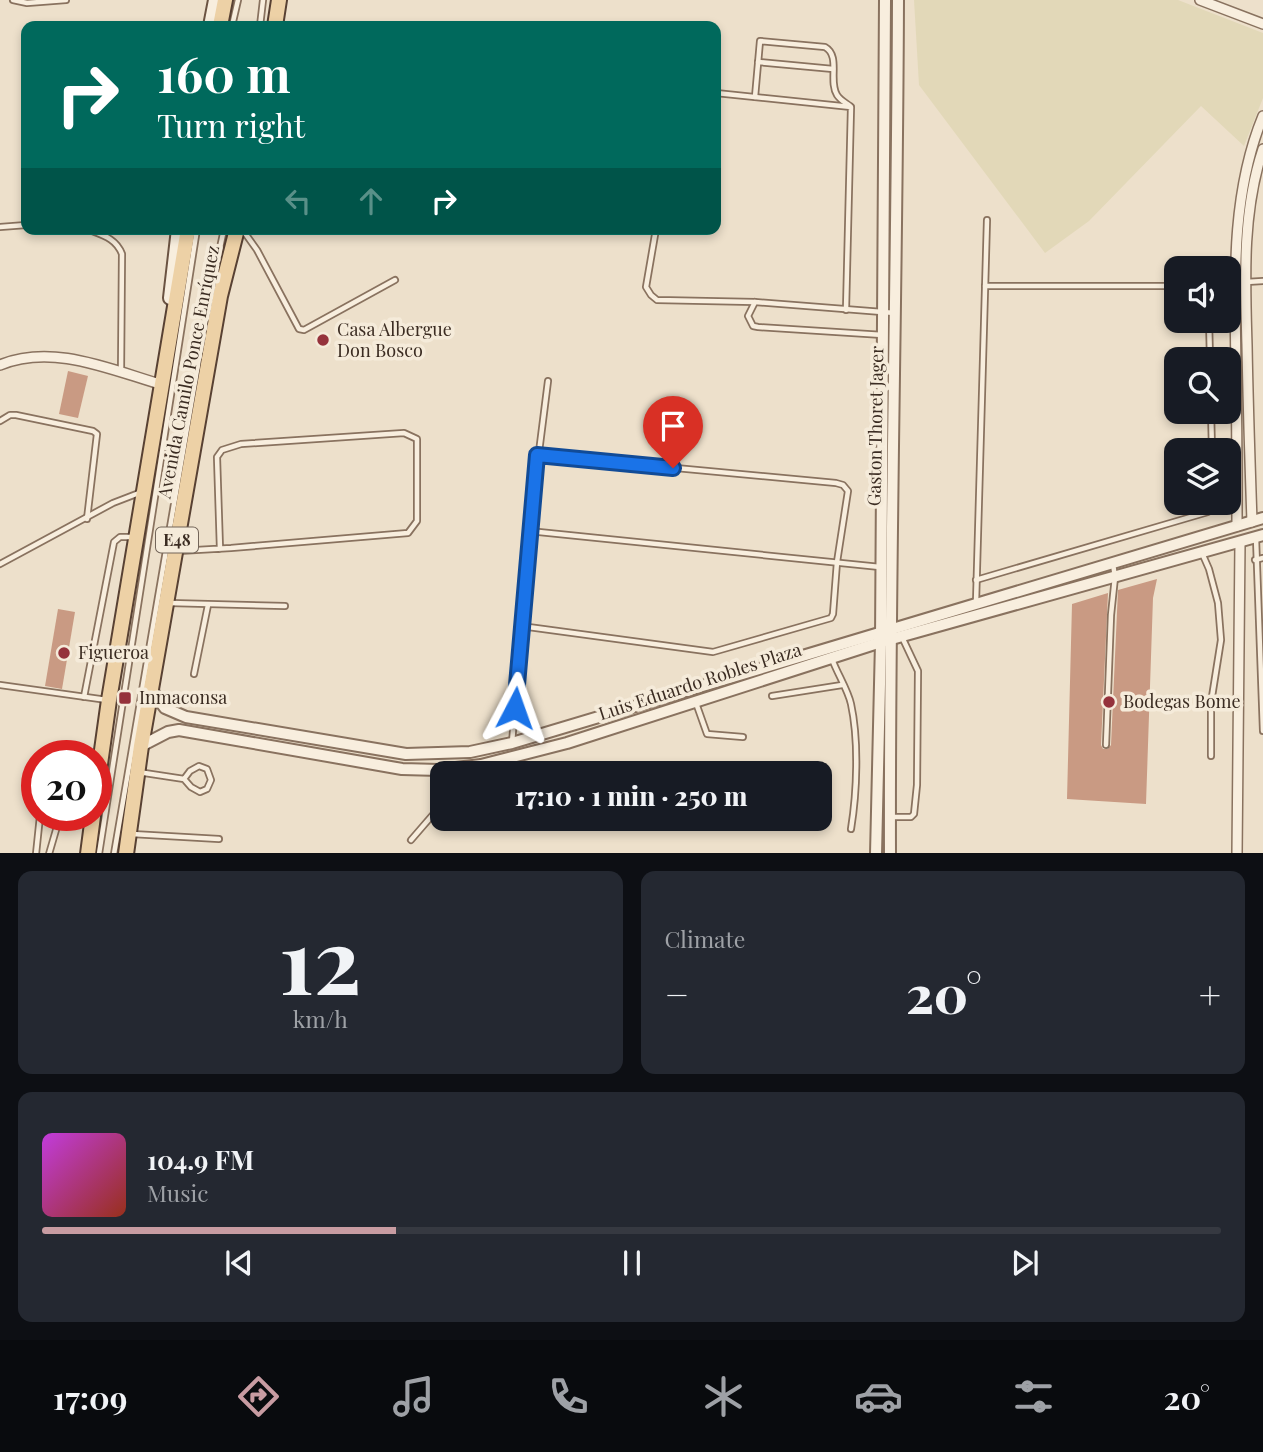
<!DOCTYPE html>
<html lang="en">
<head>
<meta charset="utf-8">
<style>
	:root { --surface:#171b24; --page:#242831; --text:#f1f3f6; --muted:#9ea1a6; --line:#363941; --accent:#c89ca2 }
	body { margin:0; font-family:"Playfair Display",serif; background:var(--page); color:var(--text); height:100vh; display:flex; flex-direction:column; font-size:26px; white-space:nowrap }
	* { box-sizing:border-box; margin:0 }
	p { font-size:23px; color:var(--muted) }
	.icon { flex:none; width:38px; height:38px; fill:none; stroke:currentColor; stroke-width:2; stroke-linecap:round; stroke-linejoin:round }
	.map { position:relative; height:853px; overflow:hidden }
	.sheet { display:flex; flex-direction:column; gap:18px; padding:18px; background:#0d0f14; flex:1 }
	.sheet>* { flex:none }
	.banner { position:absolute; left:21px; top:21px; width:700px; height:214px; border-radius:14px; box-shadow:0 4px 10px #0003; background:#00695c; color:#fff; overflow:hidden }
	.controls { position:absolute; left:1164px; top:256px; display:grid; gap:14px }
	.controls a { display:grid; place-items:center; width:77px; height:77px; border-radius:14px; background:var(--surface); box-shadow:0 4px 10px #0003; font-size:35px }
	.speed { position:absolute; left:21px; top:740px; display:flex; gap:14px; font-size:35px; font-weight:700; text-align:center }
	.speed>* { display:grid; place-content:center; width:91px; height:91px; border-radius:50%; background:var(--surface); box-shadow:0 4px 10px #0003; line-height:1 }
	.speed .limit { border:10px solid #d22; background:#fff; color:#111 }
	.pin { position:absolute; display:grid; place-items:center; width:60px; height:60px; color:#fff; margin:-72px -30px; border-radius:50% 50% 50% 0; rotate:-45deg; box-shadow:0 0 7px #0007 }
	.pin .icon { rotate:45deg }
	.me { position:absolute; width:77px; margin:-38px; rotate:4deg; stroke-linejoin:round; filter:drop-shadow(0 0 5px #0008) }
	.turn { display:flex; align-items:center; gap:24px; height:147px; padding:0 21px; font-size:32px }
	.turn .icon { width:91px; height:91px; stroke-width:2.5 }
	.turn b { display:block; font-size:49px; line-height:60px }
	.lanes { display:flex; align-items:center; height:66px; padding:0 21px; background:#0003; justify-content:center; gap:35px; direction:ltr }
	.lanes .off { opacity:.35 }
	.big { font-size:52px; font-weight:800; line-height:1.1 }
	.sheet .card { flex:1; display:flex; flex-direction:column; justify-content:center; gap:10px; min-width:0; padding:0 24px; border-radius:14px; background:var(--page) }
	.sheet .dial { align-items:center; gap:0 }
	.dial b { font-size:91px; line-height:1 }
	.song { display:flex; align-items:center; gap:21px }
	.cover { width:84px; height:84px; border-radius:10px; background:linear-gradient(135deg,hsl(290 70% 55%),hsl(10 70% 35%)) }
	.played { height:7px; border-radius:4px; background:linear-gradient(90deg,var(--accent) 30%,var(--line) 30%) }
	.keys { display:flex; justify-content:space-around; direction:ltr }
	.heat { display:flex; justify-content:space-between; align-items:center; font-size:38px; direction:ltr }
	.sheet .tiles { flex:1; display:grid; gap:18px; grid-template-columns:1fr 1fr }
	.card:last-child { grid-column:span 2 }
	.trip { position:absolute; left:430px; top:761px; width:402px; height:70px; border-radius:14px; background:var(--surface); box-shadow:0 4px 10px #0003; font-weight:800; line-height:70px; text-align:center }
	.dock { display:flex; height:112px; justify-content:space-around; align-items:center; background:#090b0e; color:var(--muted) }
	.dock .icon { width:49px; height:49px }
	.dock .current { color:var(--accent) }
	.dock b { font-size:32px; color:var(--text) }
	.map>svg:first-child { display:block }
	.farmland { fill:#e2d8b8 }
	.building { fill:#c99a83 }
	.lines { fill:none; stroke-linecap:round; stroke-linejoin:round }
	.service-casing { stroke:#89725f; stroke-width:8 }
	.minor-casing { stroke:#89725f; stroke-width:12 }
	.tertiary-casing { stroke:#89725f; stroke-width:14 }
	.secondary-casing { stroke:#6b5342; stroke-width:16 }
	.primary-casing { stroke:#584133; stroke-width:18 }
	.service { stroke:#f8eede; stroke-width:4.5 }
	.minor { stroke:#f8eede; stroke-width:9 }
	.tertiary { stroke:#f8eede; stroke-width:10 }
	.secondary { stroke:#f8eede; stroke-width:12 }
	.primary { stroke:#edd1a6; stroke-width:14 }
	.route-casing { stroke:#114b97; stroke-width:18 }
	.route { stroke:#1a73e8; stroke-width:12 }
	.poi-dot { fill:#95323b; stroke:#f5ebda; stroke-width:2.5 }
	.labels { text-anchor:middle; stroke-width:7; stroke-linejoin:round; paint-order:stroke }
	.shield { fill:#f5ebda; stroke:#736559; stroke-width:2 }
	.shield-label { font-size:16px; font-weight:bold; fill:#3b2c22 }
	.poi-label { font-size:18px; fill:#3b2c22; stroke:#f5ebda; text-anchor:start }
	.street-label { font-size:18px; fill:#3b2c22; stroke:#f5ebda }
</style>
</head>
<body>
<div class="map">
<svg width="1263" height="854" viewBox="0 0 1263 854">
	<rect width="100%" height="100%" fill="#ede0cb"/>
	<!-- farmland -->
	<polygon class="farmland" points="914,0 1178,0 1263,33 1263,98 1244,146 1201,106 1089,221 1045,253 919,85"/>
	<!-- building -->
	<g class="building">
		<polygon points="68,371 88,376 78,418 59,414"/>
		<polygon points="1157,579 1153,598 1146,804 1067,799 1072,604 1108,593 1101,745 1103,749 1108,749 1111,745 1118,590"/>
		<polygon points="58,609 75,612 62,689 45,686"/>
	</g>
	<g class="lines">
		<!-- service casing -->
		<g class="service-casing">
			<g id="service">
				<polyline points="13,0 27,3 66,0"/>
				<polyline points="232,26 238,0"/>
				<polyline points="260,26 263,0"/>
				<polyline points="758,62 833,69"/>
				<polyline points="716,93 851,107 846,310"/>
				<path d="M755,97L760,41L825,47C841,56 828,81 837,95C840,100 846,103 850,106"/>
				<polyline points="0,227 26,225"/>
				<path d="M87,229C102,235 116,238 122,254L121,372"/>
				<polyline points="242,229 257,250 299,329 304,330 395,280"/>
				<polyline points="656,229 646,287 651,295 657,300 755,302 895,313"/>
				<polyline points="1246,282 1263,281"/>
				<polyline points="985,286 1176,286"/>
				<polyline points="755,302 748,316 753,326 758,327 883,335"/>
				<polyline points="1209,320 1210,359"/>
				<polyline points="1211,411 1212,450"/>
				<polyline points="0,421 10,415 16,415 93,431 97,434 87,519"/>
				<polyline points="529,531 880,567"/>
				<polyline points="1256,538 1263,731"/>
				<polyline points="179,551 231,548 408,533 417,521 417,439 404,433 241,444 222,450 217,457 220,549"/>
				<polyline points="1202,553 1209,569 1218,603 1221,640 1211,703 1211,756"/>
				<polyline points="1255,560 1263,558"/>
				<polyline points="0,564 113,503 139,493"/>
				<polyline points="976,580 1208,512 1213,502"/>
				<polyline points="170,603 285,606"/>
				<polyline points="976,603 987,220"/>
				<polyline points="521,626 713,652 831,618 833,614 837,562 848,491 843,485 836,483 537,455"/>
				<path d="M832,659C837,673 848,690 851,704C859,741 857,792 851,829"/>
				<polyline points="194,674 208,605"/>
				<polyline points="0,685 107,700"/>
				<polyline points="772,696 842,685"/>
				<polyline points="84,697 114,542 120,537 135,537"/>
				<polyline points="696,703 707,734 743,737"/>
				<polyline points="512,743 529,531 548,381"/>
				<polyline points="1106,745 1111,615 1115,577 1113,564"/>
				<polyline points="138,772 184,779 191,787 200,792 207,789 211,780 207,769 199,766 190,771 184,779"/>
				<polyline points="891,817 911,817 914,814 917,785 918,671 902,637"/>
				<polyline points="132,834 219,839"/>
				<polyline points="411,840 443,803"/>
				<polyline points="36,854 40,816"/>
				<polyline points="49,854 58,823 57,816"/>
				<polyline points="99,854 197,229"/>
				<polyline points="114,854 210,294 224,229"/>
			</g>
		</g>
		<!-- minor casing -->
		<g class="minor-casing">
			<g id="minor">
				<polyline points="1200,0 1263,24"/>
				<path d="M0,365C53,343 111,370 163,385"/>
				<path d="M1252,522C1250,463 1248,404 1247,345C1245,279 1242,212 1263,149"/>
				<path d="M1237,526C1237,474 1237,423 1236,371C1235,286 1230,196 1263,116"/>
				<polyline points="1237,854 1240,542"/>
			</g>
		</g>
		<!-- tertiary casing -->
		<g class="tertiary-casing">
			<g id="tertiary">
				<polyline points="151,689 165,708 186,717 406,754 470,752 512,743 1263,518"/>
				<polyline points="141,746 168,732 179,730 402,769 439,770 481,765 567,743 881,642 1263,535"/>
				<polyline points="876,854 881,642 885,0"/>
				<path d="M890,854C889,569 897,285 898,0"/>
			</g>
		</g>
		<!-- secondary casing -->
		<g class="secondary-casing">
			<g id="secondary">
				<polyline points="210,26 215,0"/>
				<polyline points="170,298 178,229"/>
			</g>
		</g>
		<!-- primary casing -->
		<g class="primary-casing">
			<g id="primary">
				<polyline points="220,26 225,0"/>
				<polyline points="275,26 279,0"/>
				<polyline points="96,793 109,700 188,229"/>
				<polyline points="88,854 93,816"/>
				<polyline points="126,854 141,746 220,296 237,229"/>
			</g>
		</g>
		<!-- service -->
		<use href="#service" class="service"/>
		<!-- minor -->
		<use href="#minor" class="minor"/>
		<!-- tertiary -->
		<use href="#tertiary" class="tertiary"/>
		<!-- secondary -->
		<use href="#secondary" class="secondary"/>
		<!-- primary -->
		<use href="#primary" class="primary"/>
	</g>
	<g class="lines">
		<!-- route casing -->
		<g class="route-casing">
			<polyline id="route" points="515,708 537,455 673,468"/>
		</g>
		<!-- route -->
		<use href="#route" class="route"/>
	</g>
	<!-- markers -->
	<g class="poi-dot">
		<circle cx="323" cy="340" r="7"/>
		<circle cx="64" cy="653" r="7"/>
		<rect x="118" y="691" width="14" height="14" rx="3.5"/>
		<circle cx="1109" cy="702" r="7"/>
	</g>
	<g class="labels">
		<!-- shield labels -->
		<rect class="shield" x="156" y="527.5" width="42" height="25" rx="5"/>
		<g class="shield-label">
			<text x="177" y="546">E48</text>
		</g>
		<!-- poi labels -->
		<g class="poi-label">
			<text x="337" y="336">Casa Albergue<tspan x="337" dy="21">Don Bosco</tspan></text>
			<text x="78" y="659">Figueroa</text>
			<text x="139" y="704">Inmaconsa</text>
			<text x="1123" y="708">Bodegas Bome</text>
		</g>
		<!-- street labels -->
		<g class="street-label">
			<text transform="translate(189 372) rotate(-79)" y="6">Avenida Camilo Ponce Enríquez</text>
			<text transform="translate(876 426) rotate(-89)" y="6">Gaston Thoret Jager</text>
			<text transform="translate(700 682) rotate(-18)" y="6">Luis Eduardo Robles Plaza</text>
		</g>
	</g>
</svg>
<div class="controls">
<a><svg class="icon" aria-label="sound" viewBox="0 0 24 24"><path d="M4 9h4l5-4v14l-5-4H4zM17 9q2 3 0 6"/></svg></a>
<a><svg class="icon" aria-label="search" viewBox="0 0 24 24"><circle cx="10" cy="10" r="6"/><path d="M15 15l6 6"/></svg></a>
<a><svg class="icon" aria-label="layers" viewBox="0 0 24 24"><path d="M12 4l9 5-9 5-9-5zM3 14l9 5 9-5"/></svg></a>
</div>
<div class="speed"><div class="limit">20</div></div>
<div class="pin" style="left:673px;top:468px;background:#d93025"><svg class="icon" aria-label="arrive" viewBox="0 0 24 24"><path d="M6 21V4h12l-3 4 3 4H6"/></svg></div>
<svg class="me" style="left:515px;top:708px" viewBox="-20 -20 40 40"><path d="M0-17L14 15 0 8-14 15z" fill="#1a73e8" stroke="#fff" stroke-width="4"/></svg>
<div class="trip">17:10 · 1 min · 250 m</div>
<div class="banner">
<div class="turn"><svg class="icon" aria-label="right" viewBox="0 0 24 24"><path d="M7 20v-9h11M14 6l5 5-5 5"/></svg><div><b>160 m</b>Turn right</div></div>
<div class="lanes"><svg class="icon off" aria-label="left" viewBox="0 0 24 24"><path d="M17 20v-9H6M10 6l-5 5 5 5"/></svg><svg class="icon off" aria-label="ahead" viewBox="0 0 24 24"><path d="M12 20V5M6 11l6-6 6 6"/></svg><svg class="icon" aria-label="right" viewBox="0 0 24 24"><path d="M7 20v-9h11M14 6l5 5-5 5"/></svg></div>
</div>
</div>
<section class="sheet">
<div class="tiles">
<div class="card dial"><b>12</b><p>km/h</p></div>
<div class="card"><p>Climate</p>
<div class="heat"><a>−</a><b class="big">20°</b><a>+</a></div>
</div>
<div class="card">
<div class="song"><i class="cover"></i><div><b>104.9 FM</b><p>Music</p></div></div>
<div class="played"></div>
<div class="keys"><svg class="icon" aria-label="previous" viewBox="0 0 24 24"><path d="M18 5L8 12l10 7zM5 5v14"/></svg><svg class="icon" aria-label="pause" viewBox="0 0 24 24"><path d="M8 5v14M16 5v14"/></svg><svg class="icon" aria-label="next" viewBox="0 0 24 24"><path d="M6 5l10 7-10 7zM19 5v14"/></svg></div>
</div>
</div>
</section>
<nav class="dock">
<b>17:09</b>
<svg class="icon current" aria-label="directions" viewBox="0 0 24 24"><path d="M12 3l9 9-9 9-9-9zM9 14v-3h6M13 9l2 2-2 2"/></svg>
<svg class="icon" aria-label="music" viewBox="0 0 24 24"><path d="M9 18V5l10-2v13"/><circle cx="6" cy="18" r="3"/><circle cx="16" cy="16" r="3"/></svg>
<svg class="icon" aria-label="phone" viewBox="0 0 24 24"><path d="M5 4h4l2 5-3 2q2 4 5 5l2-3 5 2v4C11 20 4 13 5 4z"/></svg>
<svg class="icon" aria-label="climate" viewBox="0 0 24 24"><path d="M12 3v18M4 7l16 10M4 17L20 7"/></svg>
<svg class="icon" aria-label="car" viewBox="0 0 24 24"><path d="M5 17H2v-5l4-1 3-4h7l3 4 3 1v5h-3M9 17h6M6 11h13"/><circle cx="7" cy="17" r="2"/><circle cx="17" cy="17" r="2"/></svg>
<svg class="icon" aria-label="filters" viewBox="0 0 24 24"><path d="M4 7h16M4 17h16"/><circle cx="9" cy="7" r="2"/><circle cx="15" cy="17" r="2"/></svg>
<b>20°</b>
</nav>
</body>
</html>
